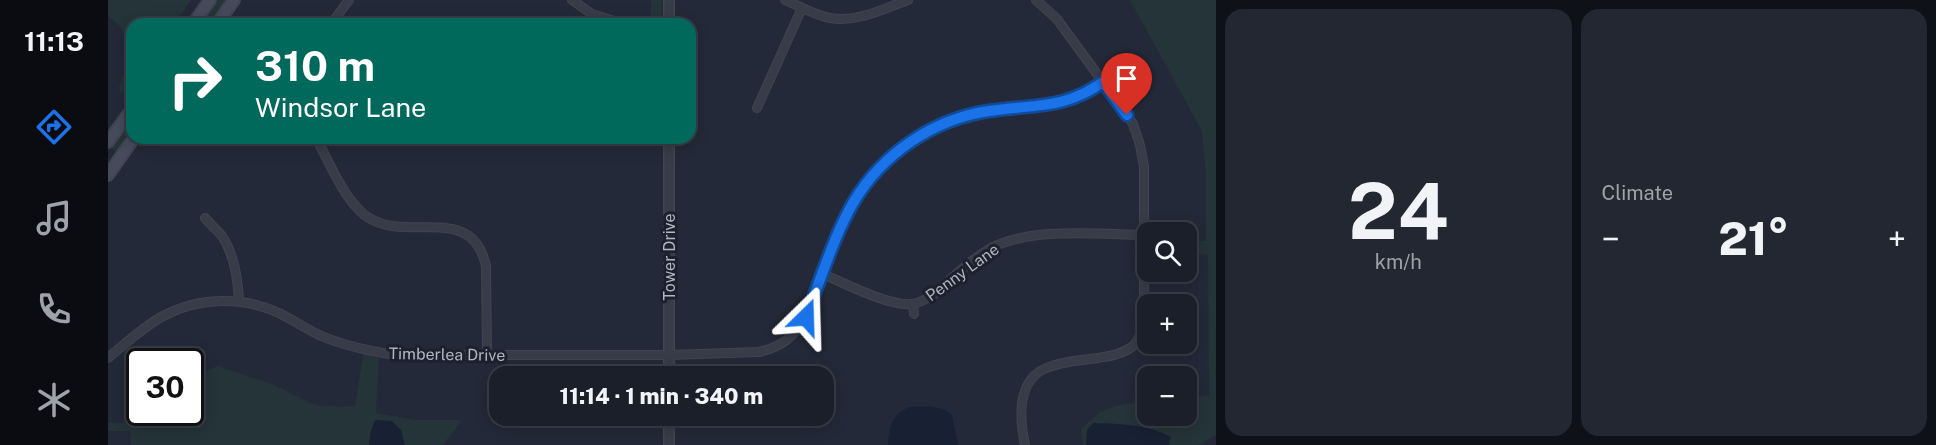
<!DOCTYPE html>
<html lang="en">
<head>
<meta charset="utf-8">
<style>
	:root { --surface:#1a1f2a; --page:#232732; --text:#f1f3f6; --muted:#9fa2a8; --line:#383d47; --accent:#1a73e8 }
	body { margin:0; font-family:"Public Sans",sans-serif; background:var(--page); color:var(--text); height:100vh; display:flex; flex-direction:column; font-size:22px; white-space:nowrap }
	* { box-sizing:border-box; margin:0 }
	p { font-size:20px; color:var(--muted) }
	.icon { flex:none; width:33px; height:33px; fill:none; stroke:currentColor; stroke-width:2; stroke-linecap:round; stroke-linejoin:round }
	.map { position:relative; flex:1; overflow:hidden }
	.details { display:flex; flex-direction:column; gap:9px; padding:9px; background:#0e1117; width:720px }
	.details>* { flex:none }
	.top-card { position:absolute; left:18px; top:18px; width:570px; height:126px; border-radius:18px; box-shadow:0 3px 15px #0003,0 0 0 2px var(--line); background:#00695c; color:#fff; overflow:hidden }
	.buttons { position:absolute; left:1029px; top:222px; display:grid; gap:12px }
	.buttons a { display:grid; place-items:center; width:60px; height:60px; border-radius:12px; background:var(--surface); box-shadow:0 3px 15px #0003,0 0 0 2px var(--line); font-size:30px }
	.speed { position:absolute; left:18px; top:348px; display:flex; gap:12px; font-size:30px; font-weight:700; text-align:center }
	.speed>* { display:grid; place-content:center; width:78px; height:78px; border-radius:50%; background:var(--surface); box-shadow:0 3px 15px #0003,0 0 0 2px var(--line); line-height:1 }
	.speed .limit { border:3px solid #111; border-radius:9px; background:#fff; color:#111 }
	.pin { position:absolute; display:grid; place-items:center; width:51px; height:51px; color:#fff; margin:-62px -26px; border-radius:50% 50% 50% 0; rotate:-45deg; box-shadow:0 0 6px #0007 }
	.pin .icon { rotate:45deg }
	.me { position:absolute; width:66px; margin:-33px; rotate:22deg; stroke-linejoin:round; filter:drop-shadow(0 0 4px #0008) }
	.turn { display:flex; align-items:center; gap:21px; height:126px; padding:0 30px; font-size:27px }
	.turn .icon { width:78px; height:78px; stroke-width:2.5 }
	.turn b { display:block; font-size:42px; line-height:51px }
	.big { font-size:45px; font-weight:800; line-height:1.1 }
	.details .card { flex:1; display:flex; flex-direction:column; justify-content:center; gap:9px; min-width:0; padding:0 21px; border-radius:18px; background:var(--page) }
	.details .dial { align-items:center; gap:0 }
	.dial b { font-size:78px; line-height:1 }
	.heat { display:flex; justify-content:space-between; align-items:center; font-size:33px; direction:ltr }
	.details .tiles { flex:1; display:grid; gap:9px; grid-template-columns:repeat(2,1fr) }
	.trip { position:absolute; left:381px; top:366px; width:345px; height:60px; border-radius:18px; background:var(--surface); box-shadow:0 3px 15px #0003,0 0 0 2px var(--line); font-weight:800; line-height:60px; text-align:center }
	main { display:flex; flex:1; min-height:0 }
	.dock { display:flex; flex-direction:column; width:108px; justify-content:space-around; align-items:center; background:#0a0c11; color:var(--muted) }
	.dock .icon { width:42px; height:42px }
	.dock .selected { color:var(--accent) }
	.dock b { font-size:27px; color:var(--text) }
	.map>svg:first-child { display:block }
	.green { fill:#253439 }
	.water { fill:#182034 }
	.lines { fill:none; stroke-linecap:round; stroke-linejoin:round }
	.minor-casing { stroke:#404551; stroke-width:10 }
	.tertiary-casing { stroke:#404551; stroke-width:12 }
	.secondary-casing { stroke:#404551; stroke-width:14 }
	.minor { stroke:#373c48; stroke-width:8 }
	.tertiary { stroke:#373c48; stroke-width:9 }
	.secondary { stroke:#454b5b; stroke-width:10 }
	.route-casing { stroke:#114b97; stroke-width:15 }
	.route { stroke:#1a73e8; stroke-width:10 }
	.labels { text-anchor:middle; stroke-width:6; stroke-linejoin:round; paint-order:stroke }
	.street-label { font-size:16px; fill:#b2b6c4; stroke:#1c212d }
</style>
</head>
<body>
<main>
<nav class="dock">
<b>11:13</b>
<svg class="icon selected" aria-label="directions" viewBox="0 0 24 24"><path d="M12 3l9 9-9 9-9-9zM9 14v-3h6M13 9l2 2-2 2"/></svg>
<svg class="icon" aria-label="music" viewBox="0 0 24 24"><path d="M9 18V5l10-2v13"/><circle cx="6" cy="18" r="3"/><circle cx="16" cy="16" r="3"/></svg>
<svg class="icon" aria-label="phone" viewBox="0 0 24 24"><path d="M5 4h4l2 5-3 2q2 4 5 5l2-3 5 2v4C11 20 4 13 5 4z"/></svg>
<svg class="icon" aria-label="climate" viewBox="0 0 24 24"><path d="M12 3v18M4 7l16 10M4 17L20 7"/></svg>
</nav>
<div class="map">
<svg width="1108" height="445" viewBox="0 0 1108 445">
	<rect width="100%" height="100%" fill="#232938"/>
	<!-- green -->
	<g class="green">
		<polygon points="0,0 83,0 66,24 24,24 24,80 13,95 11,87 17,70 18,41 13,27 0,16"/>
		<polygon points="110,0 119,0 101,24 93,24"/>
		<polygon points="543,0 554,0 554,18 549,24 543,24"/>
		<polygon points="1022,0 1108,0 1108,435 1090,445 975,445 973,429 992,412 1009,406 1039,400 1040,416 1078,416 1079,397 1101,396 1100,254 1078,254 1079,241 1098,241 1098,176 1094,131"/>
		<polygon points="24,119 24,131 9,152 3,148"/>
		<polygon points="256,350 271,353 268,413 307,420 354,420 335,445 23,445 22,431 0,431 0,423 25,423 39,413 82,412 83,376 110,366 164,384 207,405 234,407 247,406"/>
	</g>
	<!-- water -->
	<g class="water">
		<path d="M802,407C814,407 835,405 844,415L850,445H780C781,427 784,413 802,407Z"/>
		<polygon points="267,420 284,421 293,430 297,445 261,445 262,434"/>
		<path d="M985,423C1012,424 1039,424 1063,437L1061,445H978L979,430Z"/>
	</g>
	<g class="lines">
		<!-- minor casing -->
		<g class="minor-casing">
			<g id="minor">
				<polyline points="464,0 484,14 515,24"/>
				<path d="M677,0C691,6 706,15 722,18C748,23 775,9 800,0"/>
				<polyline points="223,24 241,0"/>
				<polyline points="649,108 694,8"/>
				<path d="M208,138C222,163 237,203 261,218C302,243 364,202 378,266L379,355"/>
				<path d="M97,218C102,224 109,230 114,236C126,254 130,280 131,301"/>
				<path d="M715,274C736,283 782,307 804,304C812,303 818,299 825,295C843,279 862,260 883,248C924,227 989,234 1035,235"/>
				<polyline points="805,304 806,314"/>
				<path d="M0,358C17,344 35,327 55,316C91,297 134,296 171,313C185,320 197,328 211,335C236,346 261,351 287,355H561L651,352C673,347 686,337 698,317C713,280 726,238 746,203C774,154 825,119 881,111C911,107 945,110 972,97C980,93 987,87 995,82"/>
				<path d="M917,445C911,416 908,376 944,366C958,361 975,360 990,358C1002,356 1015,354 1025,346C1032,339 1034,330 1036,321V167L1032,145L1025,124L1019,115L957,30L949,19L928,0"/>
			</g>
		</g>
		<!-- tertiary casing -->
		<g class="tertiary-casing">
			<g id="tertiary">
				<polyline points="561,0 561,24"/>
				<polyline points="561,376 561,138"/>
				<polyline points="561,445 561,416"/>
			</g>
		</g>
		<!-- secondary casing -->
		<g class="secondary-casing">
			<g id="secondary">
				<polyline points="85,24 102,0"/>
				<polyline points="109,24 126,0"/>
				<polyline points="0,142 24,109"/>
				<polyline points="0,175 26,138"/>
			</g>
		</g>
		<!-- minor -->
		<use href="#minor" class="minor"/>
		<!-- tertiary -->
		<use href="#tertiary" class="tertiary"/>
		<!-- secondary -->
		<use href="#secondary" class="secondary"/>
	</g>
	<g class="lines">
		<!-- route casing -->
		<g class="route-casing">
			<path id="route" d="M698,317C712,281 726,236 745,203C774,154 825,119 881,111C927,104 955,110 995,82L1019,115"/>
		</g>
		<!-- route -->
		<use href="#route" class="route"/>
	</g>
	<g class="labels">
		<!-- street labels -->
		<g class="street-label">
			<text transform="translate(561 257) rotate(-90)" y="6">Tower Drive</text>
			<text transform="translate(854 272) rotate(-36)" y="6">Penny Lane</text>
			<text transform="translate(339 354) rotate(1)" y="6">Timberlea Drive</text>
		</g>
	</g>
</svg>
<div class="buttons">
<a><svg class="icon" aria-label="search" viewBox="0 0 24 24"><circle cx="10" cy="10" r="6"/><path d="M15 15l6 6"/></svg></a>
<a>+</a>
<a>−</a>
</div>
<div class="speed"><div class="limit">30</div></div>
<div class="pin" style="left:1019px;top:115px;background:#d93025"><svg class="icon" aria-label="arrive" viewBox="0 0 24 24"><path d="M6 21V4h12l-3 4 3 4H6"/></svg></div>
<svg class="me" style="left:698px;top:317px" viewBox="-20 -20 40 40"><path d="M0-17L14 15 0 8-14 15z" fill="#1a73e8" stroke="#fff" stroke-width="4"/></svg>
<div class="trip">11:14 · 1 min · 340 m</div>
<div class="top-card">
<div class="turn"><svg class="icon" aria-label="right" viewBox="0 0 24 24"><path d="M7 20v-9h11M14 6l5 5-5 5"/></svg><div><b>310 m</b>Windsor Lane</div></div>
</div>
</div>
<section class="details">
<div class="tiles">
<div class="card dial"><b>24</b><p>km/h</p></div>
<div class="card"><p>Climate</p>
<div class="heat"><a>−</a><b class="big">21°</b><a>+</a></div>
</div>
</div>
</section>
</main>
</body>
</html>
